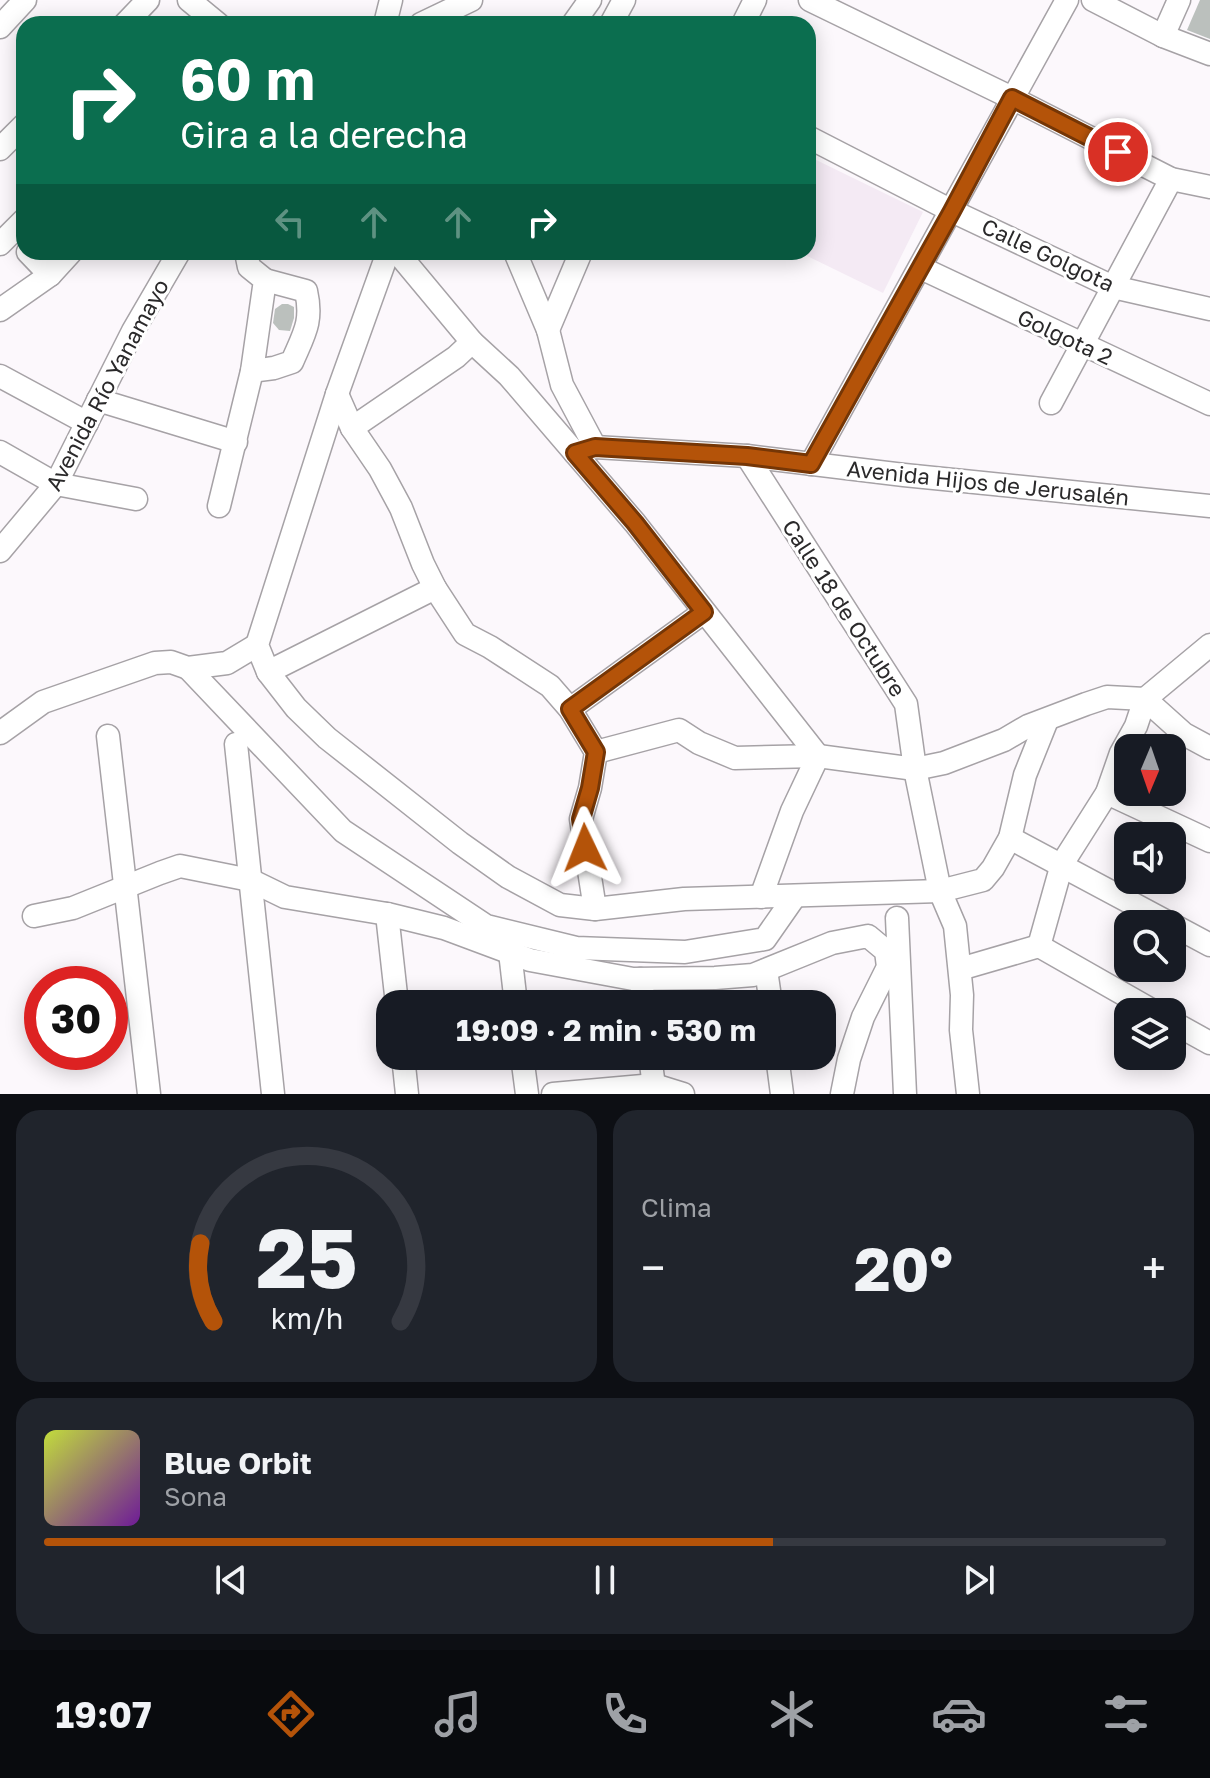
<!DOCTYPE html>
<html lang="es">
<head>
<meta charset="utf-8">
<style>
	:root { --surface:#171b24; --page:#20242c; --text:#f1f3f6; --muted:#9ea1a6; --line:#363941; --accent:#b45309 }
	body { margin:0; font-family:"Golos Text",sans-serif; background:var(--page); color:var(--text); height:100vh; display:flex; flex-direction:column; font-size:30px; white-space:nowrap }
	* { box-sizing:border-box; margin:0 }
	p { font-size:26px; color:var(--muted) }
	.icon { flex:none; width:44px; height:44px; fill:none; stroke:currentColor; stroke-width:2; stroke-linecap:round; stroke-linejoin:round }
	.map { position:relative; height:1094px; overflow:hidden }
	.drawer { display:flex; flex-direction:column; gap:16px; padding:16px; background:#0d0f14; flex:1 }
	.drawer>* { flex:none }
	.top-card { position:absolute; left:16px; top:16px; width:800px; height:244px; border-radius:24px; box-shadow:0 4px 20px #0003; background:#0b6e4f; color:#fff; overflow:hidden }
	.needle { width:52px; rotate:182deg }
	.controls { position:absolute; left:1114px; top:734px; display:grid; gap:16px }
	.controls a { display:grid; place-items:center; width:72px; height:72px; border-radius:16px; background:var(--surface); box-shadow:0 4px 20px #0003; font-size:40px }
	.speed { position:absolute; left:24px; top:966px; display:flex; gap:16px; font-size:40px; font-weight:700; text-align:center }
	.speed>* { display:grid; place-content:center; width:104px; height:104px; border-radius:50%; background:var(--surface); box-shadow:0 4px 20px #0003; line-height:1 }
	.speed .limit { border:12px solid #d22; background:#fff; color:#111 }
	.pin { position:absolute; display:grid; place-items:center; width:68px; height:68px; color:#fff; margin:-34px; border:4px solid #fff; border-radius:50%; box-shadow:0 2px 8px #0007 }
	.me { position:absolute; width:88px; margin:-44px; rotate:358deg; stroke-linejoin:round; filter:drop-shadow(0 0 6px #0008) }
	.turn { display:flex; align-items:center; gap:28px; height:168px; padding:0 32px; font-size:36px }
	.turn .icon { width:104px; height:104px; stroke-width:2.5 }
	.turn b { display:block; font-size:56px; line-height:68px }
	.lanes { display:flex; align-items:center; height:76px; padding:0 32px; background:#0003; justify-content:center; gap:40px; direction:ltr }
	.lanes .off { opacity:.35 }
	.big { font-size:60px; font-weight:700; line-height:1.1 }
	.drawer .widget { flex:1; display:flex; flex-direction:column; justify-content:center; gap:12px; min-width:0; padding:0 28px; border-radius:24px; background:var(--page) }
	.drawer .dial { align-items:center; gap:0 }
	.dial svg { height:208px; overflow:visible; fill:none; stroke:var(--line); stroke-width:7; stroke-linecap:round; text-anchor:middle }
	.dial text { fill:var(--text); stroke:none }
	.song { display:flex; align-items:center; gap:24px }
	.cover { width:96px; height:96px; border-radius:12px; background:linear-gradient(135deg,hsl(70 70% 55%),hsl(280 70% 35%)) }
	.played { height:8px; border-radius:4px; background:linear-gradient(90deg,var(--accent) 65%,var(--line) 65%) }
	.keys { display:flex; justify-content:space-around; direction:ltr }
	.heat { display:flex; justify-content:space-between; align-items:center; font-size:44px; direction:ltr }
	.drawer .tiles { flex:1; display:grid; gap:16px; grid-template-columns:1fr 1fr }
	.widget:last-child { grid-column:span 2 }
	.trip { position:absolute; left:376px; top:990px; width:460px; height:80px; border-radius:24px; background:var(--surface); box-shadow:0 4px 20px #0003; font-weight:700; line-height:80px; text-align:center }
	.tabs { display:flex; height:128px; justify-content:space-around; align-items:center; background:#090b0e; color:var(--muted) }
	.tabs .icon { width:56px; height:56px }
	.tabs .active { color:var(--accent) }
	.tabs b { font-size:36px; color:var(--text) }
	.map>svg:first-child { display:block }
	.built { fill:#f4eaf4 }
	.building { fill:#bbc0bd }
	.lines { fill:none; stroke-linecap:round; stroke-linejoin:round }
	.minor-casing { stroke:#a6a2a6; stroke-width:25 }
	.minor { stroke:#fff; stroke-width:22 }
	.route-casing { stroke:#753606; stroke-width:20 }
	.route { stroke:#b45309; stroke-width:14 }
	.labels { text-anchor:middle; stroke-width:6; stroke-linejoin:round; paint-order:stroke }
	.street-label { font-size:22px; fill:#2a292a; stroke:#fff }
</style>
</head>
<body>
<div class="map">
<svg width="1210" height="1094" viewBox="0 0 1210 1094">
	<rect width="100%" height="100%" fill="#fcf8fc"/>
	<!-- built -->
	<polygon class="built" points="808,156 923,212 883,293 799,252 808,252"/>
	<!-- building -->
	<g class="building">
		<polygon points="1200,0 1210,0 1210,39 1187,30"/>
		<polygon points="282,304 288,304 294,307 294,318 290,331 279,330 273,323 275,309"/>
	</g>
	<g class="lines">
		<!-- minor casing -->
		<g class="minor-casing">
			<g id="minor">
				<polyline points="189,0 218,24"/>
				<polyline points="810,0 1012,98 1171,179 1210,187"/>
				<polyline points="1093,0 1163,36 1210,54"/>
				<polyline points="125,24 148,0"/>
				<polyline points="385,24 391,0"/>
				<polyline points="421,24 471,0"/>
				<polyline points="573,24 590,0"/>
				<polyline points="611,24 624,0"/>
				<polyline points="743,24 755,0"/>
				<polyline points="0,27 25,0"/>
				<polyline points="1163,36 1179,0"/>
				<polyline points="808,137 952,211 1113,287 1210,309"/>
				<polyline points="0,149 24,125"/>
				<polyline points="0,244 24,220"/>
				<polyline points="28,252 50,275"/>
				<polyline points="388,252 337,394 257,645 268,672 296,708 327,738 460,843 508,877 560,905 595,909 684,899 940,891 983,880 993,868 1010,838 1025,775 1047,720"/>
				<polyline points="397,252 472,342 509,376 635,523 818,756 792,811 761,897"/>
				<polyline points="515,252 548,330 562,385 595,447"/>
				<polyline points="921,268 1210,404"/>
				<polyline points="0,310 50,275 71,252"/>
				<polyline points="548,330 581,252"/>
				<path d="M252,371L274,368L292,362C304,334 313,322 306,291L265,280"/>
				<polyline points="0,376 87,423"/>
				<polyline points="337,394 352,428 380,469 401,508 423,564 435,588 465,634 490,647 550,686 570,709 596,752 590,788 581,819 595,909"/>
				<polyline points="98,400 236,442"/>
				<polyline points="1051,403 1171,179"/>
				<polyline points="352,428 456,357 472,342"/>
				<polyline points="0,452 56,484 136,499"/>
				<polyline points="575,453 595,447 747,456 904,475 1210,506"/>
				<polyline points="747,456 906,704 915,769 940,891 955,926 962,995 961,1030 968,1094"/>
				<polyline points="811,464 1067,0"/>
				<polyline points="219,506 252,371 265,280 249,267 246,252"/>
				<polyline points="0,551 56,484 133,331 179,252"/>
				<polyline points="188,668 343,831 486,926 576,948 685,952 765,939 795,896"/>
				<polyline points="268,672 435,588"/>
				<polyline points="570,709 704,612"/>
				<polyline points="0,733 43,702 155,663 171,662 188,668 227,663 257,645"/>
				<polyline points="108,736 149,1094"/>
				<polyline points="236,744 273,1094"/>
				<polyline points="596,752 679,730 699,743 735,758 818,756 915,769 944,763 1004,740 1028,726 1086,704 1107,697 1145,699 1184,734 1210,748"/>
				<polyline points="1107,793 1210,841"/>
				<polyline points="1010,838 1210,945"/>
				<polyline points="387,914 397,1004"/>
				<polyline points="34,916 73,908 160,873 180,866 250,880 285,897 387,914 444,928 530,960 633,979 715,978 753,975 832,943 868,936 886,951 888,967 863,1017 849,1059 842,1094"/>
				<polyline points="897,918 905,1094"/>
				<polyline points="1039,946 1062,864 1107,793 1121,753 1136,726 1145,699 1210,645"/>
				<polyline points="510,952 516,1004"/>
				<polyline points="960,969 1039,946 1155,1012"/>
				<polyline points="766,970 771,1004"/>
				<polyline points="641,979 644,1004"/>
				<polyline points="1172,1022 1210,1043"/>
				<polyline points="403,1056 407,1094"/>
				<polyline points="522,1056 527,1094"/>
				<polyline points="650,1056 655,1094"/>
				<polyline points="777,1056 782,1094"/>
				<polyline points="553,1094 654,1085 683,1094"/>
			</g>
		</g>
		<!-- minor -->
		<use href="#minor" class="minor"/>
	</g>
	<g class="lines">
		<!-- route casing -->
		<g class="route-casing">
			<polyline id="route" points="585,848 581,819 590,788 596,752 570,709 704,612 635,523 575,453 595,447 747,456 811,464 952,211 1012,98 1118,152"/>
		</g>
		<!-- route -->
		<use href="#route" class="route"/>
	</g>
	<g class="labels">
		<!-- street labels -->
		<g class="street-label">
			<text transform="translate(1048 255) rotate(25)" y="8">Calle Golgota</text>
			<text transform="translate(1065 337) rotate(25)" y="8">Golgota 2</text>
			<text transform="translate(107 385) rotate(-62)" y="8">Avenida Río Yanamayo</text>
			<text transform="translate(988 483) rotate(6)" y="8">Avenida Hijos de Jerusalén</text>
			<text transform="translate(844 608) rotate(57)" y="8">Calle 18 de Octubre</text>
		</g>
	</g>
</svg>
<div class="controls">
<a><svg class="needle" viewBox="-14 -14 28 28"><path d="M0-13l5 13h-10z" fill="#e53935"/><path d="M0 13l5-13h-10z" fill="#9ea1a6"/></svg></a>
<a><svg class="icon" aria-label="sound" viewBox="0 0 24 24"><path d="M4 9h4l5-4v14l-5-4H4zM17 9q2 3 0 6"/></svg></a>
<a><svg class="icon" aria-label="search" viewBox="0 0 24 24"><circle cx="10" cy="10" r="6"/><path d="M15 15l6 6"/></svg></a>
<a><svg class="icon" aria-label="layers" viewBox="0 0 24 24"><path d="M12 4l9 5-9 5-9-5zM3 14l9 5 9-5"/></svg></a>
</div>
<div class="speed"><div class="limit">30</div></div>
<div class="pin" style="left:1118px;top:152px;background:#d93025"><svg class="icon" aria-label="arrive" viewBox="0 0 24 24"><path d="M6 21V4h12l-3 4 3 4H6"/></svg></div>
<svg class="me" style="left:585px;top:848px" viewBox="-20 -20 40 40"><path d="M0-17L14 15 0 8-14 15z" fill="#b45309" stroke="#fff" stroke-width="4"/></svg>
<div class="trip">19:09 · 2 min · 530 m</div>
<div class="top-card">
<div class="turn"><svg class="icon" aria-label="right" viewBox="0 0 24 24"><path d="M7 20v-9h11M14 6l5 5-5 5"/></svg><div><b>60 m</b>Gira a la derecha</div></div>
<div class="lanes"><svg class="icon off" aria-label="left" viewBox="0 0 24 24"><path d="M17 20v-9H6M10 6l-5 5 5 5"/></svg><svg class="icon off" aria-label="ahead" viewBox="0 0 24 24"><path d="M12 20V5M6 11l6-6 6 6"/></svg><svg class="icon off" aria-label="ahead" viewBox="0 0 24 24"><path d="M12 20V5M6 11l6-6 6 6"/></svg><svg class="icon" aria-label="right" viewBox="0 0 24 24"><path d="M7 20v-9h11M14 6l5 5-5 5"/></svg></div>
</div>
</div>
<section class="drawer">
<div class="tiles">
<div class="widget dial"><svg viewBox="0 0 100 80">
<path d="M14 69A42 42 0 1 1 86 69"/>
<path d="M14 69A42 42 0 0 1 9 39" stroke="#b45309"/>
<text x="50" y="56" font-size="32" font-weight="700">25</text>
<text x="50" y="72" font-size="11">km/h</text>
</svg></div>
<div class="widget"><p>Clima</p>
<div class="heat"><a>−</a><b class="big">20°</b><a>+</a></div>
</div>
<div class="widget">
<div class="song"><i class="cover"></i><div><b>Blue Orbit</b><p>Sona</p></div></div>
<div class="played"></div>
<div class="keys"><svg class="icon" aria-label="previous" viewBox="0 0 24 24"><path d="M18 5L8 12l10 7zM5 5v14"/></svg><svg class="icon" aria-label="pause" viewBox="0 0 24 24"><path d="M8 5v14M16 5v14"/></svg><svg class="icon" aria-label="next" viewBox="0 0 24 24"><path d="M6 5l10 7-10 7zM19 5v14"/></svg></div>
</div>
</div>
</section>
<nav class="tabs">
<b>19:07</b>
<svg class="icon active" aria-label="directions" viewBox="0 0 24 24"><path d="M12 3l9 9-9 9-9-9zM9 14v-3h6M13 9l2 2-2 2"/></svg>
<svg class="icon" aria-label="music" viewBox="0 0 24 24"><path d="M9 18V5l10-2v13"/><circle cx="6" cy="18" r="3"/><circle cx="16" cy="16" r="3"/></svg>
<svg class="icon" aria-label="phone" viewBox="0 0 24 24"><path d="M5 4h4l2 5-3 2q2 4 5 5l2-3 5 2v4C11 20 4 13 5 4z"/></svg>
<svg class="icon" aria-label="climate" viewBox="0 0 24 24"><path d="M12 3v18M4 7l16 10M4 17L20 7"/></svg>
<svg class="icon" aria-label="car" viewBox="0 0 24 24"><path d="M5 17H2v-5l4-1 3-4h7l3 4 3 1v5h-3M9 17h6M6 11h13"/><circle cx="7" cy="17" r="2"/><circle cx="17" cy="17" r="2"/></svg>
<svg class="icon" aria-label="filters" viewBox="0 0 24 24"><path d="M4 7h16M4 17h16"/><circle cx="9" cy="7" r="2"/><circle cx="15" cy="17" r="2"/></svg>
</nav>
</body>
</html>
